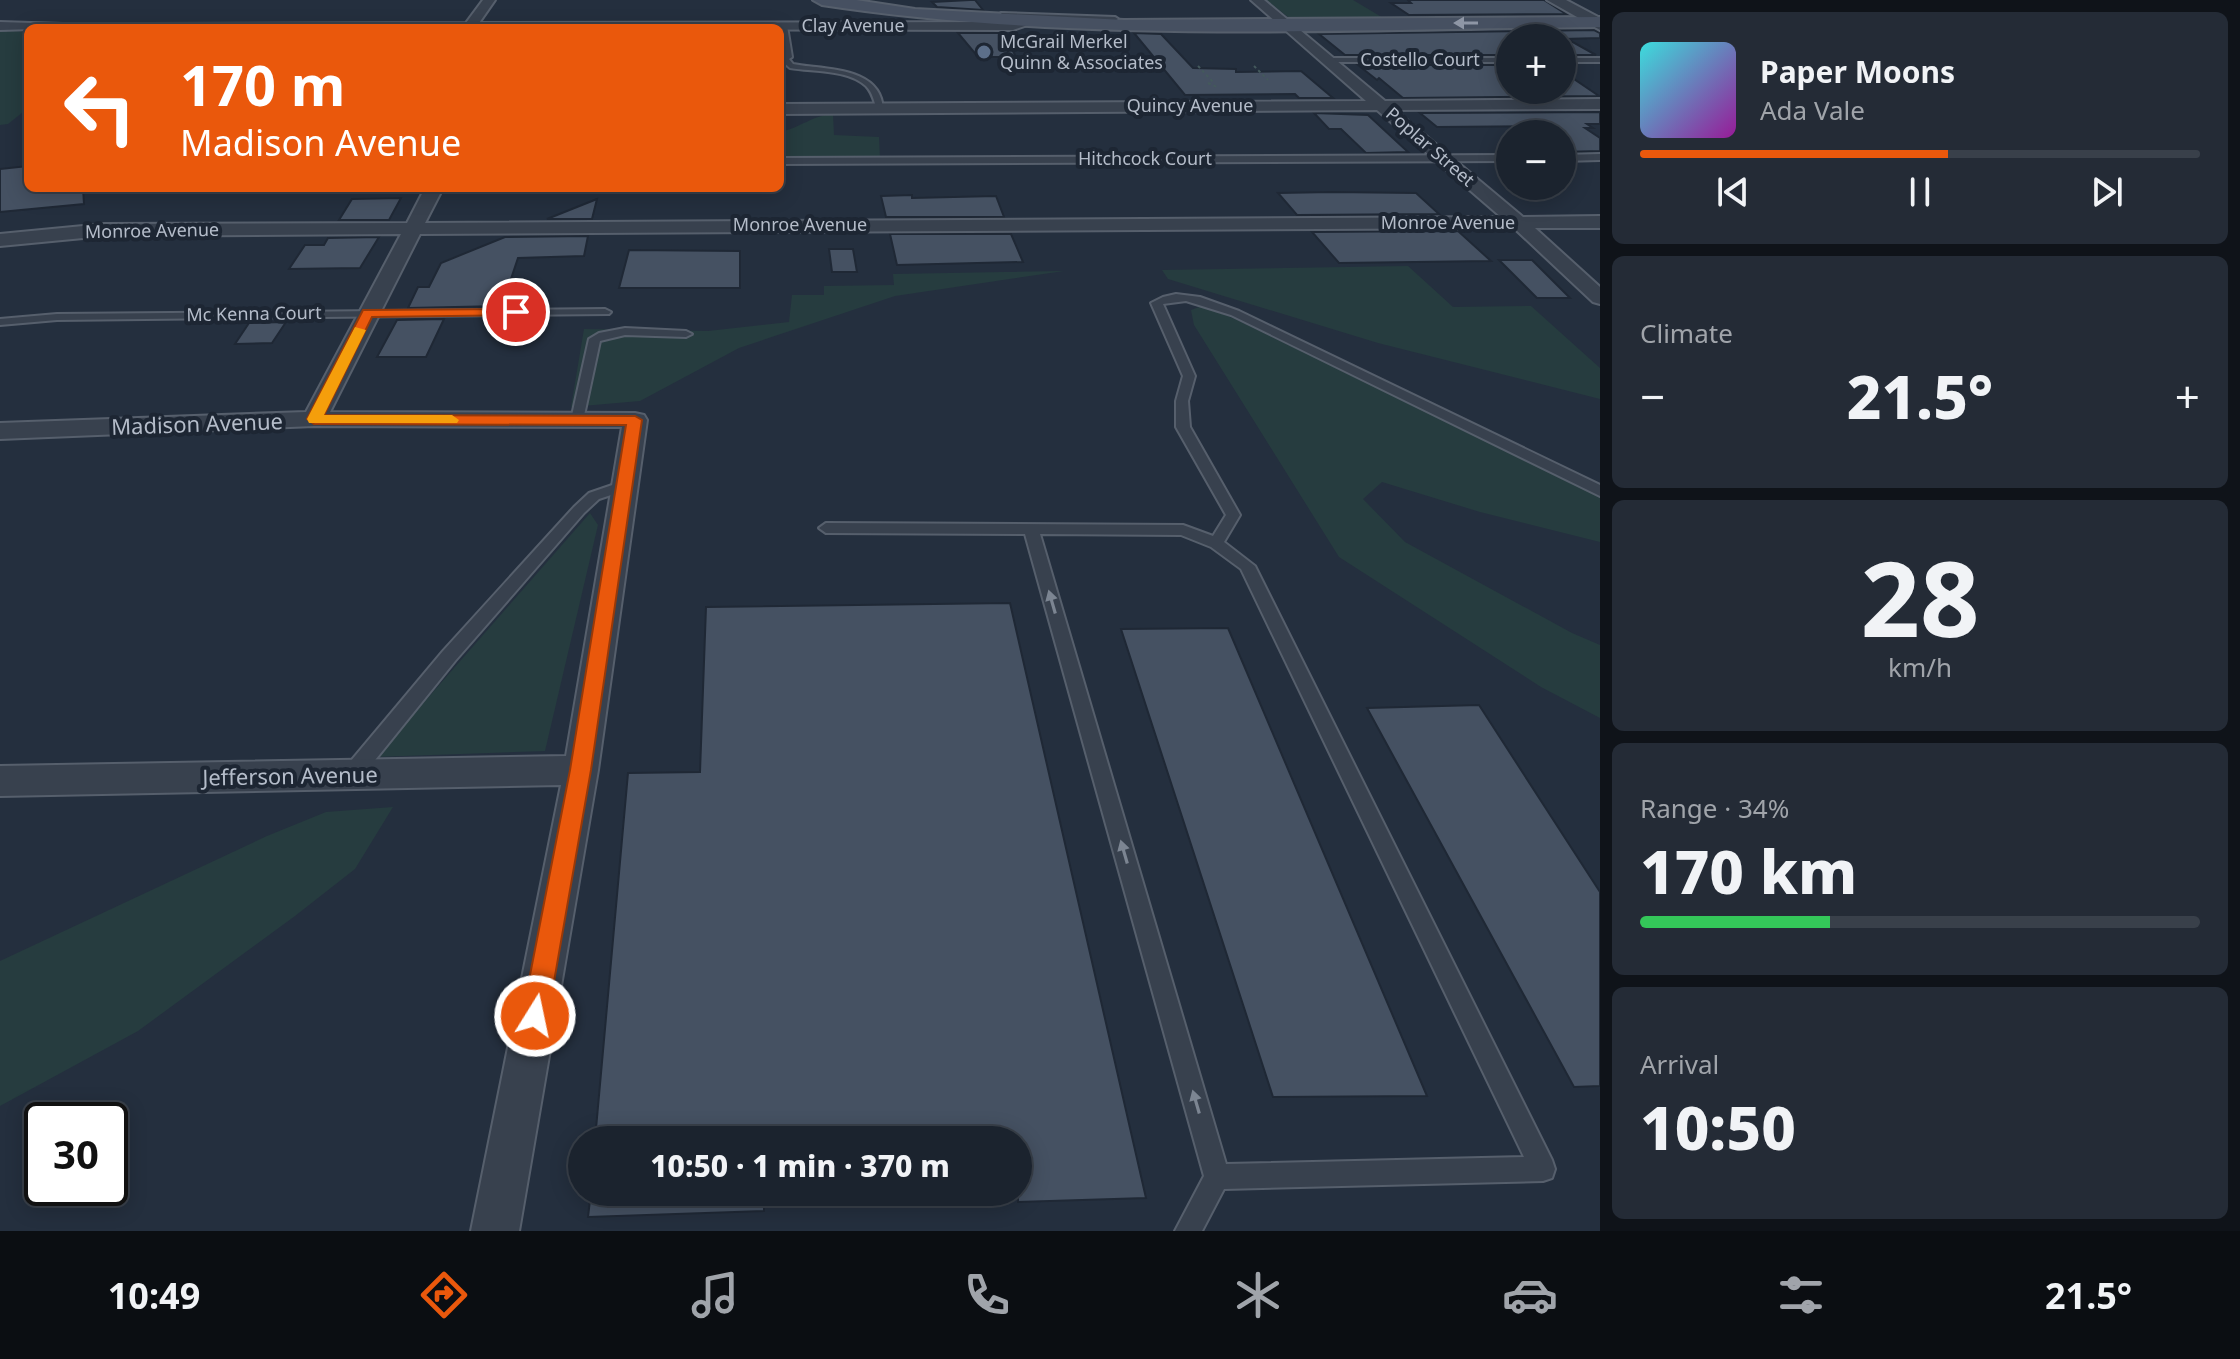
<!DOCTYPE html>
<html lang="en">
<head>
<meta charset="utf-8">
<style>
	:root { --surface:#1b232e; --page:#242b36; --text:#f1f3f6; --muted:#a0a4aa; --line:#39404a; --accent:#ea580c }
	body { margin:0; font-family:"Noto Sans",sans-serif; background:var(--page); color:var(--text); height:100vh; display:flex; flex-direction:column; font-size:30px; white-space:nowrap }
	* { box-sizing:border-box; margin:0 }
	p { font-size:26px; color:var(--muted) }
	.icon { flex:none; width:44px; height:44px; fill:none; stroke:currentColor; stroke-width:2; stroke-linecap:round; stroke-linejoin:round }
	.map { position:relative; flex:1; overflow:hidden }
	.details { display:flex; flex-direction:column; gap:12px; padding:12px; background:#0f1319; width:640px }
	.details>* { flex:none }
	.hud { position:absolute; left:24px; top:24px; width:760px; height:168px; border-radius:12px; box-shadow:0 4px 20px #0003,0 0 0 2px var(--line); background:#ea580c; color:#fff; overflow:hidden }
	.buttons { position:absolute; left:1496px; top:24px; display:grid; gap:16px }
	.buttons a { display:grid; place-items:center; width:80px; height:80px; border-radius:50%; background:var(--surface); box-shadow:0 4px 20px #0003,0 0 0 2px var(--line); font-size:40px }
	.speed { position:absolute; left:24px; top:1102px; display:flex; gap:16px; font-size:40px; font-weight:700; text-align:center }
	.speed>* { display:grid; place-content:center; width:104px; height:104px; border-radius:50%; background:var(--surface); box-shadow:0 4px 20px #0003,0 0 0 2px var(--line); line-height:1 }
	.speed .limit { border:4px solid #111; border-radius:12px; background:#fff; color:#111 }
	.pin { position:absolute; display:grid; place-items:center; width:68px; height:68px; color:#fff; margin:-34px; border:4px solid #fff; border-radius:50%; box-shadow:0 2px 8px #0007 }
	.me { position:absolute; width:88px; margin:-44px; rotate:10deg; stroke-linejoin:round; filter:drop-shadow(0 0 6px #0008) }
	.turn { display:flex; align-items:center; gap:28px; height:168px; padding:0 24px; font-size:36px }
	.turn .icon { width:104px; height:104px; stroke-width:2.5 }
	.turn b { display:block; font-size:56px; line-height:68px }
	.big { font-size:60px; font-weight:800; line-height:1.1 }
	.details .tile { flex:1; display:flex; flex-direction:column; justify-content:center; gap:12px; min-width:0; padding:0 28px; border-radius:12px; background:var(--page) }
	.details .dial { align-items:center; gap:0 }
	.dial b { font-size:104px; line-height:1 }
	.song { display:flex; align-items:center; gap:24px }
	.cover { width:96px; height:96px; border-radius:12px; background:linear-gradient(135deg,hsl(180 70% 55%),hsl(300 70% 35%)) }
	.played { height:8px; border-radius:4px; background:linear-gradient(90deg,var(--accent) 55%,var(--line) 55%) }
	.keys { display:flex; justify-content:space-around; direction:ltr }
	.heat { display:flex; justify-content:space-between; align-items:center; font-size:44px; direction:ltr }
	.charge { height:12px; border-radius:6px; background:linear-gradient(90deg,#34c759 34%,var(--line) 0) }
	.trip { position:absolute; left:568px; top:1126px; width:464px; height:80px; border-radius:40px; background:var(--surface); box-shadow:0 4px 20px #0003,0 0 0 2px var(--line); font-weight:800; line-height:80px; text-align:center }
	.dock { display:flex; height:128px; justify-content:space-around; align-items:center; background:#0b0e12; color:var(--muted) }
	.dock .icon { width:56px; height:56px }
	.dock .on { color:var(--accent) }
	.dock b { font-size:36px; color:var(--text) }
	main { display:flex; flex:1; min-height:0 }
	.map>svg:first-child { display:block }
	.green { fill:#263c3f }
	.building { fill:#455162; stroke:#1f2835; stroke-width:2 }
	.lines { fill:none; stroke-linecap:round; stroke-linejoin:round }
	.service-casing { stroke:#565f6c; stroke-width:4 }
	.minor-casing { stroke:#565f6c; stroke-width:4 }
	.tertiary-casing { stroke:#565f6c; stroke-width:4 }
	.secondary-casing { stroke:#565f6c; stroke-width:4 }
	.path { stroke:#44595c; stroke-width:2; stroke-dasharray:3 3; stroke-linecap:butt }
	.service { fill:#38414e; fill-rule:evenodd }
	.minor { fill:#38414e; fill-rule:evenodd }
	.tertiary { fill:#38414e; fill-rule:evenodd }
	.secondary { fill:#465061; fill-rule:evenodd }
	.oneway { fill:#8e96a5 }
	.oneway2 { fill:#7c8592 }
	.route { fill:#ea580c; stroke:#983908; stroke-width:2 }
	.slow { fill:#f59e0b }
	.service-dot { fill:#5c6f8a; stroke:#1d2633; stroke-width:3 }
	.labels { text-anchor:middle; stroke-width:8; stroke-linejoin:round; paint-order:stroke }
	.far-street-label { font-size:18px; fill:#b4bcc9; stroke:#1d2633 }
	.far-poi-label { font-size:18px; fill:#b4bcc9; stroke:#1d2633; text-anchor:start }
	.street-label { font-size:22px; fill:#b4bcc9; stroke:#1d2633 }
</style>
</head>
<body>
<main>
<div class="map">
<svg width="1600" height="1231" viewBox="0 0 1600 1231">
	<rect width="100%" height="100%" fill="#242f3e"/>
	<!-- green -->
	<g class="green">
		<polygon points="1266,0 1353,0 1385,19 1292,20"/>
		<polygon points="0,30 28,32 28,108 8,124 0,125"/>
		<path d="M833,114L834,135L879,137L880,159H780V132C800,128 813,115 833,114Z"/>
		<polygon points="1408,266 1453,307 1531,306 1600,368 1600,399 1378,343 1168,279 1162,270"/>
		<polygon points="1064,271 895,296 739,348 640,401 571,407 584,329 708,331 789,322 792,295 824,295 824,286 894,285 893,274"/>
		<polygon points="1202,306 1235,319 1600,495 1600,542 1480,512 1382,482 1363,499 1405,542 1572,633 1600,645 1600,718 1541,687 1339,557 1194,325 1191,310"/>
		<polygon points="590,513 598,525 545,751 376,757"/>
		<polygon points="393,807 355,869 295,916 138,1031 0,1106 0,961 267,836 326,812"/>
	</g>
	<!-- building -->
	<g class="building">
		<polygon points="970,0 975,0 983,10 937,7 932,2"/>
		<polygon points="1408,0 1544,0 1566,14 1409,15 1391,3 1411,3"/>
		<polygon points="1594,30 1600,33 1600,38 1567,39 1596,55 1562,55 1562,38 1510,38 1510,55 1345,55 1319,34"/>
		<polygon points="958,33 1004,33 1016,57 978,57"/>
		<polygon points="1134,33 1161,34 1193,68 1236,69 1236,72 1301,71 1333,98 1299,98 1295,94 1185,95"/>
		<polygon points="1358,65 1510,65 1510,90 1562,90 1562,71 1599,96 1403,98 1379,78 1377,80"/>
		<polygon points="1600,112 1600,124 1587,124 1593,128 1585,128 1600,138 1600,151 1562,152 1562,134 1554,134 1542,126 1437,127 1420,113"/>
		<polygon points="1314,113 1368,115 1408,152 1366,153 1341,129 1329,129"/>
		<polygon points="28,166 28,188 83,188 84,204 0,212 0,169"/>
		<polygon points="1332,192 1416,193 1439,214 1297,215 1278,193"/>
		<polygon points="912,195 912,198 996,196 1004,217 886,217 881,196"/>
		<polygon points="401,198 389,220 339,220 352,199"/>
		<polygon points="597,199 592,219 547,219"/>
		<polygon points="1458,231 1491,261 1339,263 1312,232"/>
		<polygon points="890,234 1011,234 1023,262 897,265"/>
		<polygon points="588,236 584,256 518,258 502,306 408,308 418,287 429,287 441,263 505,237"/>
		<polygon points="379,237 360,268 289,269 305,245 324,245 328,238"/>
		<polygon points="829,249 853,249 857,272 832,272"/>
		<polygon points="629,250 740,251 740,288 619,288"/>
		<polygon points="1499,260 1532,260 1570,298 1537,298"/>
		<polygon points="444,319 426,357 377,357 397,320"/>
		<polygon points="286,322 272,343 235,344 249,323"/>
		<polygon points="1010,603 1146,1198 1018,1202 1018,1140 595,1140 628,773 700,772 706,607"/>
		<polygon points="1228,628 1427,1096 1273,1097 1121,629"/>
		<polygon points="1479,705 1600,892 1600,1086 1574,1087 1367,708"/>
		<polygon points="591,1192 764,1192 764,1211 588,1217"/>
	</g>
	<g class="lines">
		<!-- service casing -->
		<g class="service-casing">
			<g id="service">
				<polygon points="1001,13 1115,17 1118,19 1115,21 1003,16"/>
				<path d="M784,24L787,26L792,57L789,59L793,64C824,70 882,66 883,110H877C874,102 873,93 866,86C847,69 813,72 790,68L783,62L780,63V58L784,56L781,26Z"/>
				<polygon points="1330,58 1510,58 1510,62 1327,62"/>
				<rect x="1562" y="58" width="38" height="4"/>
				<polygon points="1600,154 1600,160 1562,161 1562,155"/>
				<polygon points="1510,155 1510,161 780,164 780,158"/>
				<path d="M1176,294L1200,297L1239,311L1600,485V496L1231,315L1186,301L1163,304L1195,376L1188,401L1190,427L1240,515L1224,542L1255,566L1552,1160L1555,1169L1552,1178L1543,1181L1224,1189L1202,1231H1175L1204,1176L1025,534L826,533L819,528L826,523L1183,525L1213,536L1226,515L1176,427V401L1183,376L1151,303L1163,297ZM1040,534L1181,535L1211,547L1241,569L1524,1157L1226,1164Z"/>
				<polygon points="605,309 611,312 609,314 57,320 0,325 0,319 57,314"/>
				<polygon points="625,328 686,331 692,334 686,337 625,335 600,341 583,420 577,424 572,423 571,420 589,339 599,333"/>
				<polygon points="624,481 631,486 629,489 599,499 584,513 455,661 359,780 352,782 345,780 343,774 345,768 443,651 574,507 589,493"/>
			</g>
		</g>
		<!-- minor casing -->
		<g class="minor-casing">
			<g id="minor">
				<polygon points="483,0 495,0 479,23 1013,22 1033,17 1039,21 1013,30 138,28 144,24 466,23"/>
				<polygon points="1251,0 1264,0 1385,101 1600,99 1600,109 1395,110 1523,217 1600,216 1600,228 1535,228 1600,287 1600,304 1593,302 1514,228 420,234 330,412 635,413 644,415 647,420 598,770 519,1231 471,1231 561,785 0,796 0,766 566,756 622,427 314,426 0,439 0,423 306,412 401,234 104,236 0,246 0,234 104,224 407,223 425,188 443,188 425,223 1501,217 1377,110 780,114 780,104 1366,101"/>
				<polygon points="0,22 63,24 69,28 0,30"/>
			</g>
		</g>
		<!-- tertiary casing -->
		<g class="tertiary-casing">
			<polygon id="tertiary" points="1547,0 1566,0 1600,18 1600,30"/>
		</g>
		<!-- secondary casing -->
		<g class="secondary-casing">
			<path id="secondary" d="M813,0H856L915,9L1124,20L1600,17V27C1341,29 1079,44 822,5Z"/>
		</g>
		<!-- path -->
		<g class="path">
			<polyline points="1198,66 1214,83"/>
			<polyline points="1254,66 1268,80"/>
			<polyline points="1208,83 1217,87"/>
		</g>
		<!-- service -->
		<use href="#service" class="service"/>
		<!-- minor -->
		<use href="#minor" class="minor"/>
		<!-- tertiary -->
		<use href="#tertiary" class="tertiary"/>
		<!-- secondary -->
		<use href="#secondary" class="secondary"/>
	</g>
	<!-- one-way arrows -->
	<defs><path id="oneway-solid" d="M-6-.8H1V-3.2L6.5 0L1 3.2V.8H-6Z" transform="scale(2)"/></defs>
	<use class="oneway" href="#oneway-solid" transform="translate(1466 23) rotate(180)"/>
	<g class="oneway2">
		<use href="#oneway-solid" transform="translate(1052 602) rotate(-106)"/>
		<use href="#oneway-solid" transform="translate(1124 852) rotate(-106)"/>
		<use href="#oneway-solid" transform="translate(1196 1102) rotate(-106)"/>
	</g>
	<!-- route -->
	<polygon class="route" points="516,309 521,310 521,315 372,317 324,415 635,416 642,420 591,770 548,1016 544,1025 535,1029 526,1025 522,1016 570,770 626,425 314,424 307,419 363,310"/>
	<!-- slow -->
	<polygon class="slow" points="355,327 366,330 324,415 452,415 459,420 457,423 309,423 307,419"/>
	<!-- markers -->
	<circle class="service-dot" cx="984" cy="52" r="8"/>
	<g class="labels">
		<!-- far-street labels -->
		<g class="far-street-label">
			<text x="853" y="32">Clay Avenue</text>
			<text x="1420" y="66">Costello Court</text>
			<text x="1190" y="112">Quincy Avenue</text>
			<text transform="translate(1430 147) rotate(41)" y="6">Poplar Street</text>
			<text x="1145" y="165">Hitchcock Court</text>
			<text x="1448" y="229">Monroe Avenue</text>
			<text x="800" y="231">Monroe Avenue</text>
			<text transform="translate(152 231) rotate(-1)" y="6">Monroe Avenue</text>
			<text transform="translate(254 314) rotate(-1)" y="6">Mc Kenna Court</text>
		</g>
		<!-- far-poi labels -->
		<g class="far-poi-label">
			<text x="1000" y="48">McGrail Merkel<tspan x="1000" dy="21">Quinn &amp; Associates</tspan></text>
		</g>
		<!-- street labels -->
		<g class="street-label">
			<text transform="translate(197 424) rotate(-2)" y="8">Madison Avenue</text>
			<text transform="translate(290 776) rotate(-1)" y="8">Jefferson Avenue</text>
		</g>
	</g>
</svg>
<div class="buttons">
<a>+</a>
<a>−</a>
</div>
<div class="speed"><div class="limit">30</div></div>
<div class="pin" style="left:516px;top:312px;background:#d93025"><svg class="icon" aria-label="arrive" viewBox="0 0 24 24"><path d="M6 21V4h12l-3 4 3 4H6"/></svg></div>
<svg class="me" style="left:535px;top:1016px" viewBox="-20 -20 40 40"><circle r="17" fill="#ea580c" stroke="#fff" stroke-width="3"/><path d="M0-11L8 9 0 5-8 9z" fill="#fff"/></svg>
<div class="trip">10:50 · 1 min · 370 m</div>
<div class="hud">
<div class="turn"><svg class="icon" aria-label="left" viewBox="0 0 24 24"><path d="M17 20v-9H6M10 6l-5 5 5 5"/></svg><div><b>170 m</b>Madison Avenue</div></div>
</div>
</div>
<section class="details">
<div class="tile">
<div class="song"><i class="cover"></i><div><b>Paper Moons</b><p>Ada Vale</p></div></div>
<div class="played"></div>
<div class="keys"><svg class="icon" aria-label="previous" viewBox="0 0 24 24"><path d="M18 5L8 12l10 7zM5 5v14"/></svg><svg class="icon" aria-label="pause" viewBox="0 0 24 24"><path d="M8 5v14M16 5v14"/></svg><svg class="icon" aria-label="next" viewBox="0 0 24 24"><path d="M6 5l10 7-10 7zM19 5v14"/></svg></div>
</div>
<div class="tile"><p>Climate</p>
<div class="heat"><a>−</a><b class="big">21.5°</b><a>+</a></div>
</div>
<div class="tile dial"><b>28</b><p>km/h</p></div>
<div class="tile"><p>Range · 34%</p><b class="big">170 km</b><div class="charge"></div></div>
<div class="tile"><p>Arrival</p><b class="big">10:50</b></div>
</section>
</main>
<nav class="dock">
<b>10:49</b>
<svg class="icon on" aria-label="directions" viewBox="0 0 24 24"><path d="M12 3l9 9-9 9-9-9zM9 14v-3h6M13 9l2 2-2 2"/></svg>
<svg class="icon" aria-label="music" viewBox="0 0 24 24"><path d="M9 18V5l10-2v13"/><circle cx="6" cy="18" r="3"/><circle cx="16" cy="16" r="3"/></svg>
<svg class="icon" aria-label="phone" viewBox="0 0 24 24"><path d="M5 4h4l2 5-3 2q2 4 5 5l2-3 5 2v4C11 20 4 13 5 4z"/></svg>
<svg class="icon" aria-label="climate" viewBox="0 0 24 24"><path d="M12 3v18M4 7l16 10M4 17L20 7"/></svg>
<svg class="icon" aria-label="car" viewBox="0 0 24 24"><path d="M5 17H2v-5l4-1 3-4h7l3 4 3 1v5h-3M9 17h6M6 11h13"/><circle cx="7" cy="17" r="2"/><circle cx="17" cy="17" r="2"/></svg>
<svg class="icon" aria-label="filters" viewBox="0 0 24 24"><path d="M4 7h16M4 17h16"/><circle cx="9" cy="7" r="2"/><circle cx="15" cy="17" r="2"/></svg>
<b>21.5°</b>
</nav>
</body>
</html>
